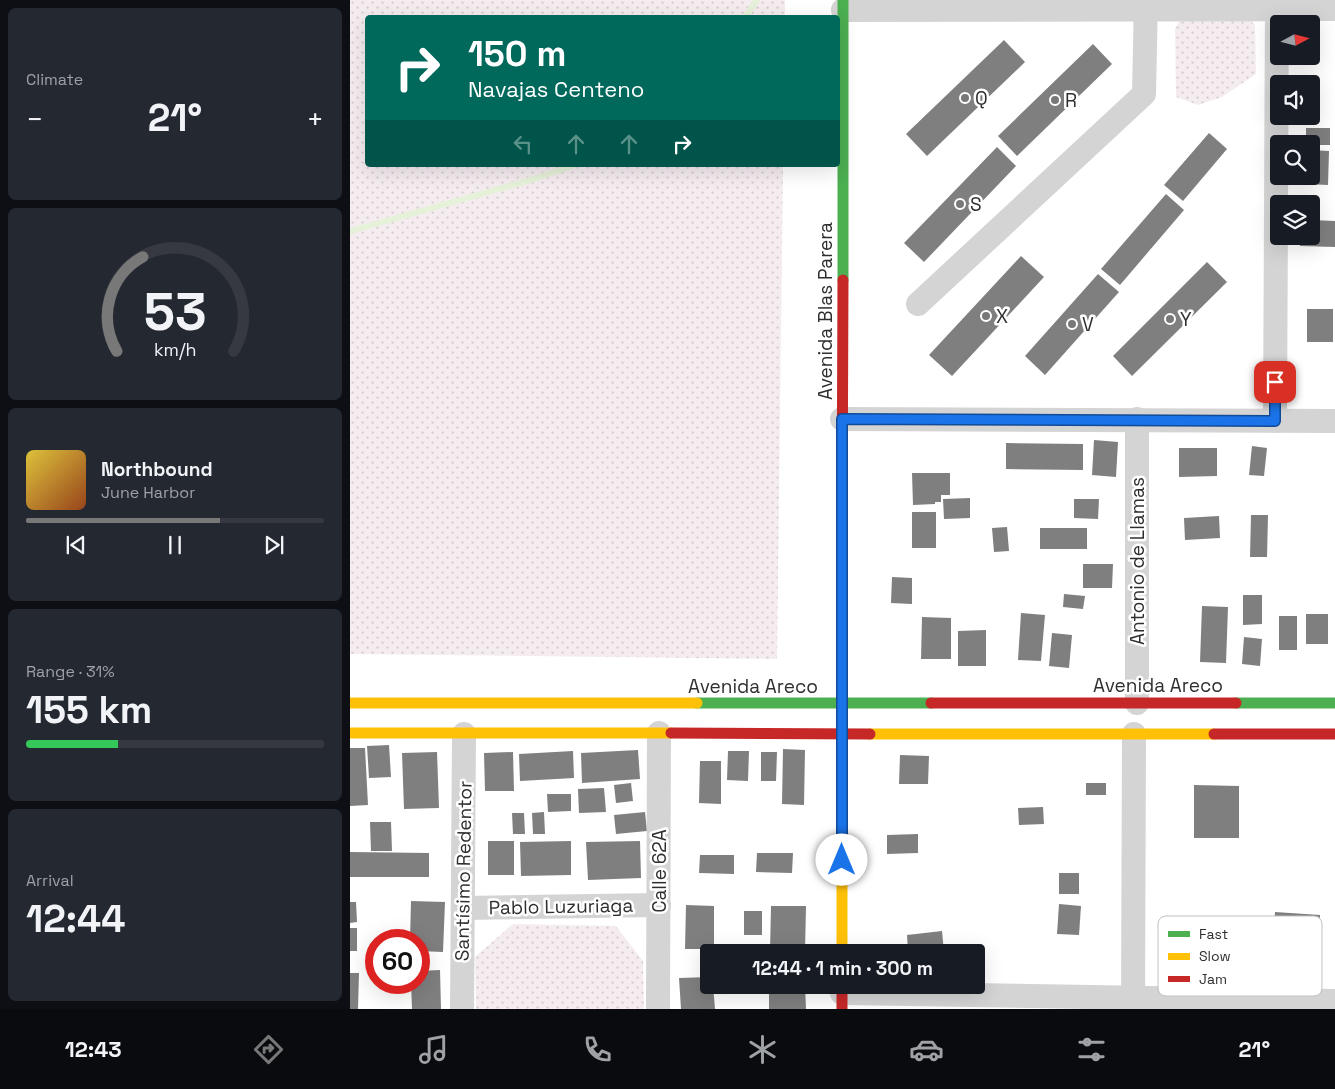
<!DOCTYPE html>
<html lang="en">
<head>
<meta charset="utf-8">
<style>
	:root { --surface:#171b24; --page:#242831; --text:#f1f3f6; --muted:#9ea1a6; --line:#363941; --accent:#787878 }
	body { margin:0; font-family:"Space Grotesk",sans-serif; background:var(--page); color:var(--text); height:100vh; display:flex; flex-direction:column; font-size:19px; white-space:nowrap }
	* { box-sizing:border-box; margin:0 }
	p { font-size:16px; color:var(--muted) }
	.icon { flex:none; width:28px; height:28px; fill:none; stroke:currentColor; stroke-width:2; stroke-linecap:round; stroke-linejoin:round }
	.map { position:relative; flex:1; overflow:hidden }
	.details { display:flex; flex-direction:column; gap:8px; padding:8px; background:#0d0f14; width:350px }
	.details>* { flex:none }
	.guide { position:absolute; left:15px; top:15px; width:475px; height:152px; border-radius:5px; box-shadow:0 5px 20px #0002; background:#00695c; color:#fff; overflow:hidden }
	.needle { width:32px; rotate:83deg }
	.tools { position:absolute; left:920px; top:15px; display:grid; gap:10px }
	.tools a { display:grid; place-items:center; width:50px; height:50px; border-radius:5px; background:var(--surface); box-shadow:0 5px 20px #0002; font-size:25px }
	.speed { position:absolute; left:15px; top:929px; display:flex; gap:10px; font-size:25px; font-weight:700; text-align:center }
	.speed>* { display:grid; place-content:center; width:65px; height:65px; border-radius:50%; background:var(--surface); box-shadow:0 5px 20px #0002; line-height:1 }
	.speed .limit { border:8px solid #d22; background:#fff; color:#111 }
	.pin { position:absolute; display:grid; place-items:center; width:42px; height:42px; color:#fff; margin:-21px; border-radius:10px; box-shadow:0 2px 8px #0006 }
	.me { position:absolute; width:55px; margin:-28px; rotate:0deg; stroke-linejoin:round; filter:drop-shadow(0 0 4px #0008) }
	.turn { display:flex; align-items:center; gap:18px; height:105px; padding:0 20px; font-size:22px }
	.turn .icon { width:65px; height:65px; stroke-width:2.5 }
	.turn b { display:block; font-size:35px; line-height:42px }
	.lanes { display:flex; align-items:center; height:48px; padding:0 20px; background:#0003; justify-content:center; gap:25px; direction:ltr }
	.lanes .off { opacity:.35 }
	.big { font-size:38px; font-weight:700; line-height:1.1 }
	.details .card { flex:1; display:flex; flex-direction:column; justify-content:center; gap:8px; min-width:0; padding:0 18px; border-radius:8px; background:var(--page) }
	.details .dial { align-items:center; gap:0 }
	.dial svg { height:130px; overflow:visible; fill:none; stroke:var(--line); stroke-width:7; stroke-linecap:round; text-anchor:middle }
	.dial text { fill:var(--text); stroke:none }
	.song { display:flex; align-items:center; gap:15px }
	.cover { width:60px; height:60px; border-radius:8px; background:linear-gradient(135deg,hsl(50 70% 55%),hsl(20 70% 35%)) }
	.played { height:5px; border-radius:2px; background:linear-gradient(90deg,var(--accent) 65%,var(--line) 65%) }
	.keys { display:flex; justify-content:space-around; direction:ltr }
	.heat { display:flex; justify-content:space-between; align-items:center; font-size:28px; direction:ltr }
	.charge { height:8px; border-radius:4px; background:linear-gradient(90deg,#34c759 31%,var(--line) 0) }
	.trip { position:absolute; left:350px; top:944px; width:285px; height:50px; border-radius:5px; background:var(--surface); box-shadow:0 5px 20px #0002; font-weight:700; line-height:50px; text-align:center }
	.dock { display:flex; height:80px; justify-content:space-around; align-items:center; background:#090b0e; color:var(--muted) }
	.dock .icon { width:35px; height:35px }
	.dock .on { color:var(--accent) }
	.dock b { font-size:22px; color:var(--text) }
	main { display:flex; flex:1; min-height:0 }
	.map>svg:first-child { display:block }
	.grass { fill:url(#grass-dots) }
	.lines { fill:none; stroke-linecap:round; stroke-linejoin:round }
	.stream { stroke:#e6f1d9; stroke-width:6 }
	.building { fill:#7f7f7f }
	.street { stroke:#d4d4d4; stroke-width:24 }
	.fast { stroke:#4caf50; stroke-width:11 }
	.slow { stroke:#ffc107; stroke-width:11 }
	.jam { stroke:#c62828; stroke-width:11 }
	.route-casing { stroke:#114b97; stroke-width:12 }
	.route { stroke:#1a73e8; stroke-width:9 }
	.poi-dot { fill:#787878; stroke:#fff; stroke-width:2 }
	.labels { text-anchor:middle; stroke-width:5; stroke-linejoin:round; paint-order:stroke }
	.poi-label { font-size:19px; fill:#2f2f2f; stroke:#fff; text-anchor:start }
	.street-label { font-size:19px; fill:#2f2f2f; stroke:#fff }
	.key { fill:#fff; stroke:#c1c1c1; stroke-width:1 }
	.key-label { font-size:14px; fill:#2f2f2f }
</style>
</head>
<body>
<main>
<section class="details">
<div class="card"><p>Climate</p>
<div class="heat"><a>−</a><b class="big">21°</b><a>+</a></div>
</div>
<div class="card dial"><svg viewBox="0 0 100 80">
<path d="M14 69A42 42 0 1 1 86 69"/>
<path d="M14 69A42 42 0 0 1 30 11" stroke="#787878"/>
<text x="50" y="56" font-size="32" font-weight="700">53</text>
<text x="50" y="72" font-size="11">km/h</text>
</svg></div>
<div class="card">
<div class="song"><i class="cover"></i><div><b>Northbound</b><p>June Harbor</p></div></div>
<div class="played"></div>
<div class="keys"><svg class="icon" aria-label="previous" viewBox="0 0 24 24"><path d="M18 5L8 12l10 7zM5 5v14"/></svg><svg class="icon" aria-label="pause" viewBox="0 0 24 24"><path d="M8 5v14M16 5v14"/></svg><svg class="icon" aria-label="next" viewBox="0 0 24 24"><path d="M6 5l10 7-10 7zM19 5v14"/></svg></div>
</div>
<div class="card"><p>Range · 31%</p><b class="big">155 km</b><div class="charge"></div></div>
<div class="card"><p>Arrival</p><b class="big">12:44</b></div>
</section>
<div class="map">
<svg width="985" height="1009" viewBox="0 0 985 1009">
	<defs>
		<pattern id="grass-dots" width="8" height="8" patternUnits="userSpaceOnUse" patternTransform="scale(1.25)"><rect width="8" height="8" fill="#f5ecf0"/><path d="M2 2h.1M6 6h.1" fill="none" stroke="#d2cbce" stroke-width="1.8" stroke-linecap="round"/></pattern>
	</defs>
	<rect width="100%" height="100%" fill="#fff"/>
	<!-- grass -->
	<g class="grass">
		<polygon points="0,0 435,0 435,18 18,18 18,165 433,165 427,659 0,654"/>
		<polygon points="896,15 905,25 906,74 872,97 848,105 826,97 825,29 830,20"/>
		<polygon points="163,924 266,926 293,961 294,1009 126,1009 125,957"/>
	</g>
	<g class="lines">
		<!-- stream -->
		<g class="stream">
			<polyline points="394,18 407,0"/>
			<polyline points="0,231 174,182 225,165"/>
		</g>
	</g>
	<!-- building -->
	<g class="building">
		<polygon points="654,40 675,62 577,156 556,134"/>
		<polygon points="743,44 762,64 667,156 648,136"/>
		<polygon points="956,128 980,128 980,145 961,145 961,144 956,144"/>
		<polygon points="859,133 877,149 833,201 814,185"/>
		<polygon points="647,147 666,166 574,262 554,243"/>
		<polygon points="961,150 979,151 978,185 955,184 955,176 961,176"/>
		<polygon points="816,194 834,210 770,285 751,269"/>
		<polygon points="961,220 985,221 985,247 950,246 950,236 961,236"/>
		<polygon points="671,256 694,277 602,376 579,355"/>
		<polygon points="857,262 877,282 782,376 763,356"/>
		<polygon points="748,274 769,292 695,375 675,356"/>
		<rect x="957" y="309" width="26" height="33"/>
		<polygon points="744,440 768,442 766,477 742,475"/>
		<polygon points="656,443 733,444 733,470 656,469"/>
		<polygon points="902,446 917,448 914,476 899,475"/>
		<polygon points="829,448 867,448 867,476 829,477"/>
		<polygon points="562,473 600,473 600,495 591,495 591,502 585,502 585,504 563,505"/>
		<polygon points="620,498 620,518 594,519 593,499"/>
		<polygon points="724,499 749,499 748,519 724,518"/>
		<rect x="562" y="512" width="24" height="36"/>
		<polygon points="901,515 918,515 917,557 900,557"/>
		<polygon points="869,516 870,538 835,540 834,518"/>
		<polygon points="657,527 659,551 644,552 642,528"/>
		<rect x="690" y="528" width="47" height="21"/>
		<polygon points="733,564 763,564 762,588 733,588"/>
		<polygon points="542,577 562,578 562,604 541,603"/>
		<polygon points="714,594 735,596 733,609 713,607"/>
		<polygon points="893,595 912,595 912,624 893,625"/>
		<polygon points="852,606 878,607 876,663 850,662"/>
		<polygon points="671,613 695,615 691,661 668,660"/>
		<rect x="956" y="614" width="22" height="30"/>
		<rect x="929" y="616" width="18" height="34"/>
		<polygon points="572,617 601,618 601,659 571,659"/>
		<polygon points="636,630 636,666 608,666 608,631"/>
		<polygon points="702,633 722,635 719,668 699,666"/>
		<polygon points="894,637 912,639 910,666 892,664"/>
		<polygon points="39,745 41,777 19,778 17,746"/>
		<polygon points="0,748 15,748 18,805 0,806"/>
		<polygon points="433,749 455,750 454,805 432,804"/>
		<polygon points="288,750 290,779 232,783 231,753"/>
		<polygon points="223,751 224,778 170,781 169,754"/>
		<polygon points="378,751 399,751 398,781 377,780"/>
		<polygon points="87,752 89,808 54,809 52,753"/>
		<polygon points="163,752 164,791 135,791 134,753"/>
		<polygon points="411,752 427,752 426,781 411,781"/>
		<polygon points="550,755 579,756 578,784 549,784"/>
		<polygon points="350,761 371,761 371,804 349,803"/>
		<polygon points="281,783 283,801 266,803 264,785"/>
		<rect x="736" y="783" width="20" height="12"/>
		<polygon points="844,785 889,786 889,838 844,838"/>
		<polygon points="254,788 256,812 229,813 228,789"/>
		<polygon points="197,794 221,794 221,811 198,812"/>
		<polygon points="693,807 694,824 669,825 668,808"/>
		<polygon points="194,812 195,834 183,834 182,813"/>
		<polygon points="295,812 297,831 266,834 264,815"/>
		<polygon points="162,813 174,813 175,834 163,834"/>
		<polygon points="20,822 41,822 42,851 21,851"/>
		<polygon points="568,834 568,853 537,854 537,835"/>
		<rect x="138" y="841" width="26" height="34"/>
		<polygon points="221,841 221,875 171,876 170,842"/>
		<polygon points="290,841 291,878 238,880 236,842"/>
		<polygon points="0,852 79,853 79,877 0,877"/>
		<polygon points="407,853 443,853 442,873 406,872"/>
		<polygon points="350,855 384,855 384,874 349,873"/>
		<rect x="709" y="873" width="20" height="21"/>
		<polygon points="61,901 95,902 93,952 69,951 69,940 60,940"/>
		<polygon points="0,902 6,902 7,922 0,923"/>
		<polygon points="709,904 731,906 729,935 707,934"/>
		<polygon points="336,905 364,906 364,949 335,949"/>
		<polygon points="421,906 456,906 455,952 420,952"/>
		<rect x="394" y="911" width="18" height="24"/>
		<polygon points="925,912 970,915 967,951 923,947"/>
		<rect x="0" y="928" width="7" height="23"/>
		<polygon points="592,931 594,952 558,952 557,935"/>
		<polygon points="90,970 91,1009 62,1009 61,982 69,982 69,971"/>
		<polygon points="0,973 9,973 8,1009 0,1009"/>
		<polygon points="359,977 359,985 363,985 365,1009 331,1009 329,978"/>
		<polygon points="419,985 455,985 456,1009 419,1009"/>
	</g>
	<g class="lines">
		<!-- street -->
		<g class="street">
			<polyline points="493,10 985,9"/>
			<polyline points="568,304 794,94 796,0"/>
			<polyline points="492,419 985,421"/>
			<polyline points="925,421 927,0"/>
			<polyline points="787,703 787,419"/>
			<polyline points="113,908 309,905"/>
			<polyline points="492,993 985,1001"/>
			<polyline points="112,1009 114,734"/>
			<polyline points="308,1009 309,733"/>
			<polyline points="783,1009 784,734"/>
		</g>
		<!-- fast -->
		<g class="fast">
			<polyline points="493,280 493,0"/>
			<polyline points="347,703 581,703"/>
			<polyline points="886,703 985,703"/>
		</g>
		<!-- slow -->
		<g class="slow">
			<polyline points="0,703 347,703"/>
			<polyline points="0,733 321,733"/>
			<polyline points="520,734 864,734"/>
			<polyline points="492,952 492,531"/>
		</g>
		<!-- jam -->
		<g class="jam">
			<polyline points="492,531 493,280"/>
			<polyline points="581,703 886,703"/>
			<polyline points="321,733 520,734"/>
			<polyline points="864,734 985,734"/>
			<polyline points="492,985 492,1009"/>
		</g>
	</g>
	<g class="lines">
		<!-- route casing -->
		<g class="route-casing">
			<polyline id="route" points="492,860 492,419 925,421 925,382"/>
		</g>
		<!-- route -->
		<use href="#route" class="route"/>
	</g>
	<!-- markers -->
	<g class="poi-dot">
		<circle cx="615" cy="98" r="5"/>
		<circle cx="705" cy="100" r="5"/>
		<circle cx="610" cy="204" r="5"/>
		<circle cx="636" cy="316" r="5"/>
		<circle cx="820" cy="319" r="5"/>
		<circle cx="722" cy="324" r="5"/>
	</g>
	<g class="labels">
		<!-- poi labels -->
		<g class="poi-label">
			<text x="625" y="105">Q</text>
			<text x="715" y="107">R</text>
			<text x="620" y="211">S</text>
			<text x="646" y="323">X</text>
			<text x="830" y="326">Y</text>
			<text x="732" y="331">V</text>
		</g>
		<!-- street labels -->
		<g class="street-label">
			<text transform="translate(475 311) rotate(-90)" y="7">Avenida Blas Parera</text>
			<text transform="translate(787 561) rotate(-90)" y="7">Antonio de Llamas</text>
			<text x="808" y="692">Avenida Areco</text>
			<text x="403" y="693">Avenida Areco</text>
			<text transform="translate(113 871) rotate(-89)" y="7">Santísimo Redentor</text>
			<text transform="translate(309 871) rotate(-90)" y="7">Calle 62A</text>
			<text transform="translate(211 906) rotate(-1)" y="7">Pablo Luzuriaga</text>
		</g>
	</g>
	<!-- legend -->
	<rect x="808" y="916" width="164" height="80" rx="8" class="key"/>
	<rect x="818" y="931" width="22" height="6" fill="#4caf50"/>
	<rect x="818" y="953" width="22" height="7" fill="#ffc107"/>
	<rect x="818" y="976" width="22" height="6" fill="#c62828"/>
	<g class="key-label">
		<text x="849" y="939">Fast</text>
		<text x="849" y="961">Slow</text>
		<text x="849" y="984">Jam</text>
	</g>
</svg>
<div class="tools">
<a><svg class="needle" viewBox="-14 -14 28 28"><path d="M0-13l5 13h-10z" fill="#e53935"/><path d="M0 13l5-13h-10z" fill="#9ea1a6"/></svg></a>
<a><svg class="icon" aria-label="sound" viewBox="0 0 24 24"><path d="M4 9h4l5-4v14l-5-4H4zM17 9q2 3 0 6"/></svg></a>
<a><svg class="icon" aria-label="search" viewBox="0 0 24 24"><circle cx="10" cy="10" r="6"/><path d="M15 15l6 6"/></svg></a>
<a><svg class="icon" aria-label="layers" viewBox="0 0 24 24"><path d="M12 4l9 5-9 5-9-5zM3 14l9 5 9-5"/></svg></a>
</div>
<div class="speed"><div class="limit">60</div></div>
<div class="pin" style="left:925px;top:382px;background:#d93025"><svg class="icon" aria-label="arrive" viewBox="0 0 24 24"><path d="M6 21V4h12l-3 4 3 4H6"/></svg></div>
<svg class="me" style="left:492px;top:860px" viewBox="-20 -20 40 40"><circle r="19" fill="#fff"/><path d="M0-13L10 11 0 6-10 11z" fill="#1a73e8"/></svg>
<div class="trip">12:44 · 1 min · 300 m</div>
<div class="guide">
<div class="turn"><svg class="icon" aria-label="right" viewBox="0 0 24 24"><path d="M7 20v-9h11M14 6l5 5-5 5"/></svg><div><b>150 m</b>Navajas Centeno</div></div>
<div class="lanes"><svg class="icon off" aria-label="left" viewBox="0 0 24 24"><path d="M17 20v-9H6M10 6l-5 5 5 5"/></svg><svg class="icon off" aria-label="ahead" viewBox="0 0 24 24"><path d="M12 20V5M6 11l6-6 6 6"/></svg><svg class="icon off" aria-label="ahead" viewBox="0 0 24 24"><path d="M12 20V5M6 11l6-6 6 6"/></svg><svg class="icon" aria-label="right" viewBox="0 0 24 24"><path d="M7 20v-9h11M14 6l5 5-5 5"/></svg></div>
</div>
</div>
</main>
<nav class="dock">
<b>12:43</b>
<svg class="icon on" aria-label="directions" viewBox="0 0 24 24"><path d="M12 3l9 9-9 9-9-9zM9 14v-3h6M13 9l2 2-2 2"/></svg>
<svg class="icon" aria-label="music" viewBox="0 0 24 24"><path d="M9 18V5l10-2v13"/><circle cx="6" cy="18" r="3"/><circle cx="16" cy="16" r="3"/></svg>
<svg class="icon" aria-label="phone" viewBox="0 0 24 24"><path d="M5 4h4l2 5-3 2q2 4 5 5l2-3 5 2v4C11 20 4 13 5 4z"/></svg>
<svg class="icon" aria-label="climate" viewBox="0 0 24 24"><path d="M12 3v18M4 7l16 10M4 17L20 7"/></svg>
<svg class="icon" aria-label="car" viewBox="0 0 24 24"><path d="M5 17H2v-5l4-1 3-4h7l3 4 3 1v5h-3M9 17h6M6 11h13"/><circle cx="7" cy="17" r="2"/><circle cx="17" cy="17" r="2"/></svg>
<svg class="icon" aria-label="filters" viewBox="0 0 24 24"><path d="M4 7h16M4 17h16"/><circle cx="9" cy="7" r="2"/><circle cx="15" cy="17" r="2"/></svg>
<b>21°</b>
</nav>
</body>
</html>
